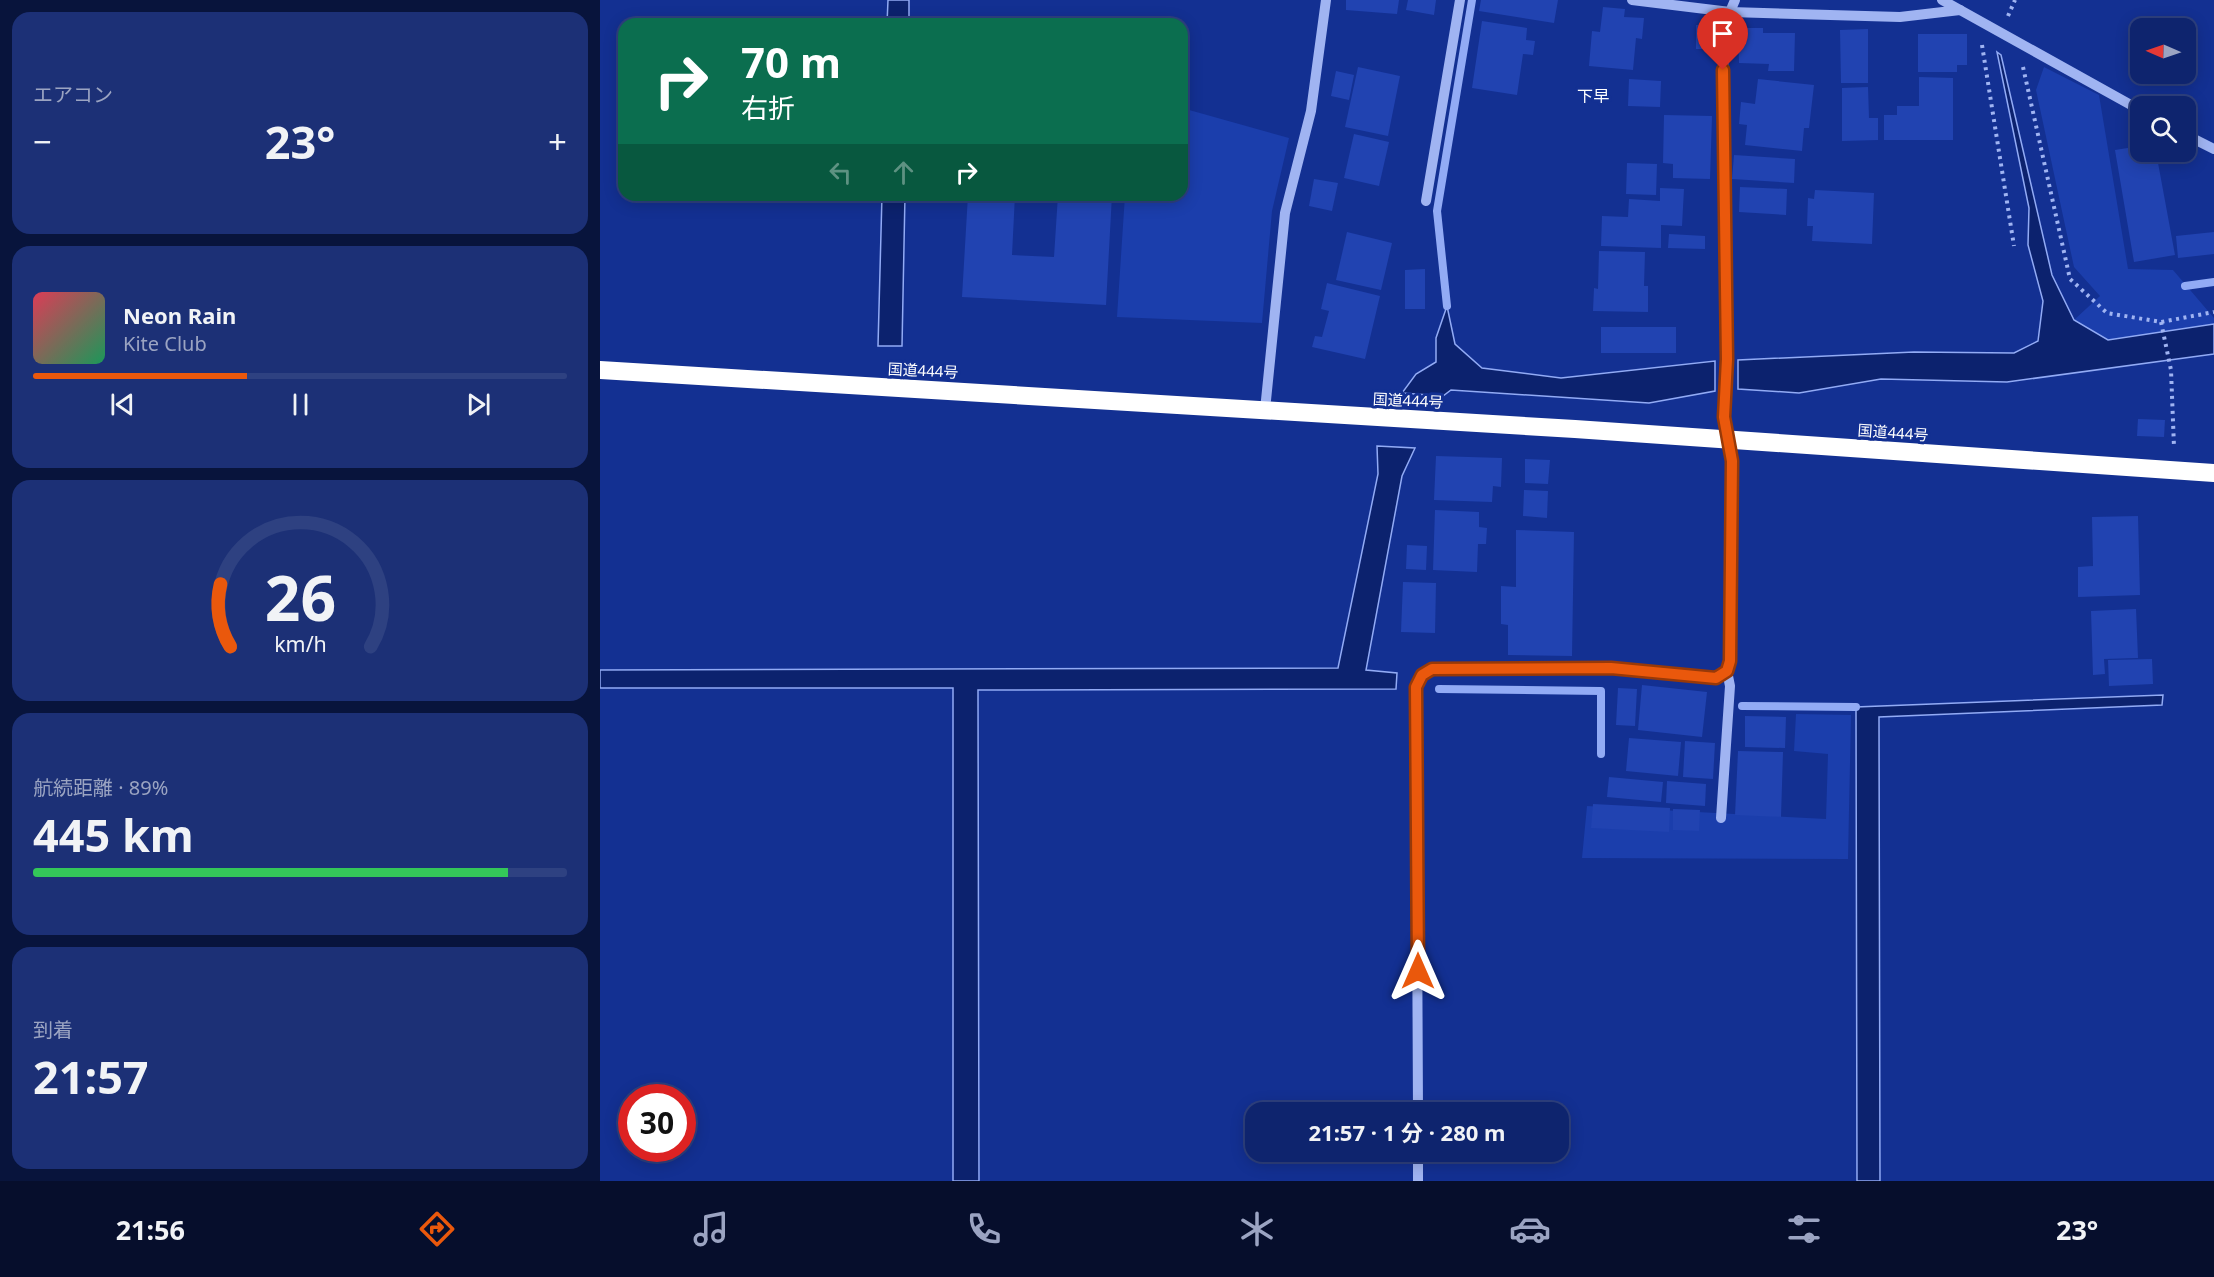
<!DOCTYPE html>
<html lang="ja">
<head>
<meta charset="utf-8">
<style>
	:root { --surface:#0e246e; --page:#1c3076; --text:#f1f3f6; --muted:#9ba4c2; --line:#2e4181; --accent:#ea580c }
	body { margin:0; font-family:"Noto Sans","Noto Sans JP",sans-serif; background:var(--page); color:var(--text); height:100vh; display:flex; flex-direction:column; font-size:22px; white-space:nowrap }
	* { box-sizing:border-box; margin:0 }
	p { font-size:20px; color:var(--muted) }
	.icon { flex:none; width:33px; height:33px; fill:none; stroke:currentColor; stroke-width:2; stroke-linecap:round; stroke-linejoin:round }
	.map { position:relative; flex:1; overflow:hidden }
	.side { display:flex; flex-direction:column; gap:12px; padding:12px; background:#08143c; width:600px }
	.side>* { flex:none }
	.hud { position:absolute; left:18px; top:18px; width:570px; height:183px; border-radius:18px; box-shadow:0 3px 15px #0003,0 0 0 2px var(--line); background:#0b6e4f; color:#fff; overflow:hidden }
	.needle { width:39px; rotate:272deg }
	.buttons { position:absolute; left:1530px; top:18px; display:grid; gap:12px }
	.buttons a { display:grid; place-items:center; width:66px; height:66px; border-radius:12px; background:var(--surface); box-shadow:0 3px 15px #0003,0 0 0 2px var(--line); font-size:30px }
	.speed { position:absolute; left:18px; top:1084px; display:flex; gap:12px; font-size:30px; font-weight:700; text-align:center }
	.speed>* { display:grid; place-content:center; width:78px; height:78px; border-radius:50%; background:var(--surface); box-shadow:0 3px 15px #0003,0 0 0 2px var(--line); line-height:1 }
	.speed .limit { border:9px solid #d22; background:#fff; color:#111 }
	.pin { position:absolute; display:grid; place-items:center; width:51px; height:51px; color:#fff; margin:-62px -26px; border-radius:50% 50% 50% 0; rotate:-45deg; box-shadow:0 0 6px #0007 }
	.pin .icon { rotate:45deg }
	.me { position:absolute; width:66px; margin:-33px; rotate:0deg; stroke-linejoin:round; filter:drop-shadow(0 0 4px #0008) }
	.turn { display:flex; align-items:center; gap:21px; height:126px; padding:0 24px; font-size:27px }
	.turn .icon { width:78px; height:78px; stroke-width:2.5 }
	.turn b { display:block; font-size:42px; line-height:51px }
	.lanes { display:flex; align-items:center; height:57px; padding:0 24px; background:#0003; justify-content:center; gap:30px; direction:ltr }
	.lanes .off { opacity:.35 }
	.big { font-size:45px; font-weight:700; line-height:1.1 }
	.side .tile { flex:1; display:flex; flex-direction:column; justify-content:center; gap:9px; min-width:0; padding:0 21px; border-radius:18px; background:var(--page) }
	.side .dial { align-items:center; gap:0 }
	.dial svg { height:156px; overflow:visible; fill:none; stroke:var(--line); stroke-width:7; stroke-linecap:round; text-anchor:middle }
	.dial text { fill:var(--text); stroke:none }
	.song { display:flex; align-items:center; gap:18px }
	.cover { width:72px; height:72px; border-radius:9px; background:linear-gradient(135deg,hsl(350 70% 55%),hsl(150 70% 35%)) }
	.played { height:6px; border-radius:3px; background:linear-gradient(90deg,var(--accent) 40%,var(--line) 40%) }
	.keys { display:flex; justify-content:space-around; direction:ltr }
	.heat { display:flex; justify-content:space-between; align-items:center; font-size:33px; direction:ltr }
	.charge { height:9px; border-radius:4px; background:linear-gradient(90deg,#34c759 89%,var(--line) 0) }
	.trip { position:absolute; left:645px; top:1102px; width:324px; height:60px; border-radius:18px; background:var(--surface); box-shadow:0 3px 15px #0003,0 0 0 2px var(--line); font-weight:700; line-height:60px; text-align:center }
	.tabs { display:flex; height:96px; justify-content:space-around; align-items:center; background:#060e2c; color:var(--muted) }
	.tabs .icon { width:42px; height:42px }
	.tabs .active { color:var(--accent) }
	.tabs b { font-size:27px; color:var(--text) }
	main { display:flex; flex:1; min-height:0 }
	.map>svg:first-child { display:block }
	.green { fill:#1b3eac }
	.water { fill:#0c226e; stroke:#92abf5; stroke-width:1.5 }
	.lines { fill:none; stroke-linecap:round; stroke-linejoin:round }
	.stream { stroke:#92abf5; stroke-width:8 }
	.building { fill:#2143b1 }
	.path { stroke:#a0b4f2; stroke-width:4; stroke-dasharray:3 4.5; stroke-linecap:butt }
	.minor { stroke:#a0b4f2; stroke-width:10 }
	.highway { stroke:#fff; stroke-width:18 }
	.route-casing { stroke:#983908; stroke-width:15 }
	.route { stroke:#ea580c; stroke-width:10 }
	.labels { text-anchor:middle; stroke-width:6; stroke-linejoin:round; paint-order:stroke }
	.street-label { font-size:15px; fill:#fff; stroke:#133092 }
	.neighbourhood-label { font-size:16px; fill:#fff; stroke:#133092 }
</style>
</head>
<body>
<main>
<section class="side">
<div class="tile"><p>エアコン</p>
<div class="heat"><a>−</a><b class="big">23°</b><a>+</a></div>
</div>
<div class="tile">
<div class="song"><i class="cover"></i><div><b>Neon Rain</b><p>Kite Club</p></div></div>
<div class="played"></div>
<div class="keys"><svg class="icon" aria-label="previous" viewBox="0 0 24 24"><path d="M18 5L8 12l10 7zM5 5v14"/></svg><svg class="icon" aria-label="pause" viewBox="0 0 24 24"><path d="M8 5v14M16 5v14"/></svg><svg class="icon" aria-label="next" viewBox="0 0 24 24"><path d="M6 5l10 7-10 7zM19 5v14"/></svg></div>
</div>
<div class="tile dial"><svg viewBox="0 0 100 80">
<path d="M14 69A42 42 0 1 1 86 69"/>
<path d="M14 69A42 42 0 0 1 9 37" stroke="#ea580c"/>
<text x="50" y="56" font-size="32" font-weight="700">26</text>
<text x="50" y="72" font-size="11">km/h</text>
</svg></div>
<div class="tile"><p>航続距離 · 89%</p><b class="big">445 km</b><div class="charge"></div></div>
<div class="tile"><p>到着</p><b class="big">21:57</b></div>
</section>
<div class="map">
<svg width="1614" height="1181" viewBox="0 0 1614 1181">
	<rect width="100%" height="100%" fill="#133092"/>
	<!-- green -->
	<g class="green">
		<polygon points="1444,67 1499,95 1528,269 1573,270 1614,318 1614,324 1507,340 1474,320 1500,296 1474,267 1436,90"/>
		<polygon points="582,108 689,138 672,211 662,323 517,317 525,195 582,195"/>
		<polygon points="1196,714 1251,715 1248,859 982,858 987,806 1226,819 1228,754 1194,751"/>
	</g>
	<!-- water -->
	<g class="water">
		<polygon points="288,0 309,0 309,24 287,24"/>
		<polygon points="1397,52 1401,55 1452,275 1474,320 1508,340 1614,324 1614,354 1407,382 1281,379 1199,393 1138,389 1138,360 1314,352 1414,353 1438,341 1443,301 1428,245 1429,208"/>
		<polygon points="282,195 305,195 302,346 278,346"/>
		<polygon points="847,306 855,344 882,368 961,378 1115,361 1115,391 1049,403 851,390 843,396 802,393 816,374 836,362 836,338"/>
		<polygon points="777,446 815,448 802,476 766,670 797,673 796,689 378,690 379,1181 353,1181 353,688 0,688 0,670 738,668 778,474"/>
		<polygon points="1563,695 1562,705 1279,717 1280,1181 1257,1181 1256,707"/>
	</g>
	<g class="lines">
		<!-- stream -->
		<g class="stream">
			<polyline points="1585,286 1614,282"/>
			<polyline points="847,306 837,211 872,0"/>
			<polyline points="839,689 1001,691 1001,754"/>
			<polyline points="1142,706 1256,707"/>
		</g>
	</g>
	<!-- building -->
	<g class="building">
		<polygon points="746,0 799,0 797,14 746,10"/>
		<polygon points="808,0 836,0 834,15 806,10"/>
		<polygon points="881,0 958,0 954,23 879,11"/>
		<polygon points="1003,7 1025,9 1024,17 1044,18 1042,39 1036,38 1033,70 989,66 992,31 1000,32"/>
		<polygon points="882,21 927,28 926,40 935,41 933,55 923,54 917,95 872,88"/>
		<rect x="1096" y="25" width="17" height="24"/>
		<polygon points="1138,28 1163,28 1163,33 1195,33 1194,71 1168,71 1169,64 1139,63"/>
		<polygon points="1268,29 1268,83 1241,83 1240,30"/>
		<polygon points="1318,34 1367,34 1367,65 1357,65 1357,72 1318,72"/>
		<polygon points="758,67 800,76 788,136 745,127"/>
		<polygon points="736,71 754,75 749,100 731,96"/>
		<polygon points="1319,77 1353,78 1353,140 1284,140 1284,115 1297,115 1297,106 1319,106"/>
		<polygon points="1029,79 1061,81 1060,107 1028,106"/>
		<polygon points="1158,79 1214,85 1209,128 1204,128 1202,151 1145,145 1147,125 1139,124 1141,102 1155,104"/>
		<polygon points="1268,87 1269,118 1278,118 1278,140 1242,141 1242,88"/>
		<polygon points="1064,115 1112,116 1110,179 1073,178 1073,164 1063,163"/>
		<polygon points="754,134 789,142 779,186 744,178"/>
		<polygon points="1540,146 1540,152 1556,152 1575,255 1534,262 1515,150"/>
		<polygon points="1134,155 1195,159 1194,183 1132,179"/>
		<polygon points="1027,163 1057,164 1056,195 1026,194"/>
		<polygon points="714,179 738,183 732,211 709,206"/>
		<polygon points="1140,187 1187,189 1186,215 1139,212"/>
		<polygon points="1060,188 1084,189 1082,226 1061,225 1061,248 1001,246 1002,216 1028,217 1029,199 1060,201"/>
		<polygon points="1215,190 1274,193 1272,244 1212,241 1213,226 1207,226 1208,198 1214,199"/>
		<polygon points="368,195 415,195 412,255 454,257 458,195 512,195 506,305 362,297"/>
		<polygon points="747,232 792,243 781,290 736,280"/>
		<polygon points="1614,232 1614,254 1578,258 1576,236"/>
		<polygon points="1069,234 1105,236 1105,249 1068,248"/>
		<polygon points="999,251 1045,252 1044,286 1048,286 1048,312 993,311 994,288 998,289"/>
		<polygon points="825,269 825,309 805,309 805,270"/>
		<polygon points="727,283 780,296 765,359 712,347 715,336 722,337 729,311 721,309"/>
		<rect x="1001" y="327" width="75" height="26"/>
		<polygon points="1538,419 1565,420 1564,437 1537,436"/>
		<polygon points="836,456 902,458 901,487 893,486 892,502 834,500"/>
		<polygon points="925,459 950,460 948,484 925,483"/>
		<polygon points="924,490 948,491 947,518 923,516"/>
		<polygon points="835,510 879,512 879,527 887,528 886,544 878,544 877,572 833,570"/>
		<polygon points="1538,516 1540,595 1478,597 1478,567 1493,566 1492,517"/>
		<polygon points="916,530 974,532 972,656 908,655 908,625 901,624 901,586 916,587"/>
		<polygon points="807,545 827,546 826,570 806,569"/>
		<polygon points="803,582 836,583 835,633 801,632"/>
		<polygon points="1536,609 1538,658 1504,659 1505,674 1493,675 1491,611"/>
		<polygon points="1552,659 1553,684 1509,686 1508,660"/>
		<polygon points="1042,685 1107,692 1102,737 1038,730"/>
		<polygon points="1018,688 1037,689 1035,726 1016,725"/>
		<polygon points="1145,716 1186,717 1185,748 1145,747"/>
		<polygon points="1029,738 1081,742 1078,776 1026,771"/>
		<polygon points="1085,741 1115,743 1113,779 1083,777"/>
		<polygon points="1138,751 1183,752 1181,817 1135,815"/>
		<polygon points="1009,777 1063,782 1061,802 1007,797"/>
		<polygon points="1067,781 1106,784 1105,806 1066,803"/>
		<polygon points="993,804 1070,808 1069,832 991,828"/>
		<polygon points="1073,809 1100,810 1099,831 1073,830"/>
	</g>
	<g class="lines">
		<!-- path -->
		<g class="path">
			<polyline points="1408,16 1415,0"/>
			<polyline points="1382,45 1414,246"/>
			<polyline points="1423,67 1470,279 1507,313 1561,322 1614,312"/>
			<polyline points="1561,322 1571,370 1574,447"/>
		</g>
		<!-- minor -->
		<g class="minor">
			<polyline points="1032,0 1130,12 1300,17 1360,10"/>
			<polyline points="1342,0 1540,110"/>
			<polyline points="1586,135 1614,149"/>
			<polyline points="826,201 860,0"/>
			<polyline points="665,410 685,213 711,111 726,0"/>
			<polyline points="1121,818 1130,686 1127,671"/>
			<polyline points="818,1113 816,687 822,675 832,669 1011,668 1116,678 1127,671 1130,661 1132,461 1124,417 1127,359 1122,136 1124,26 1135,0"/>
			<polyline points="818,1152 818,1181"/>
		</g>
		<!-- highway -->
		<polyline class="highway" points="0,370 975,429 1614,473"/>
	</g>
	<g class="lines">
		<!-- route casing -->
		<g class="route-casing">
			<polyline id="route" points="818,971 816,687 822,675 832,669 1011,668 1116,678 1127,671 1130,661 1132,461 1124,417 1127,359 1123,70"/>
		</g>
		<!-- route -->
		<use href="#route" class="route"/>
	</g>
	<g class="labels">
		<!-- street labels -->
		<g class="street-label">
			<text transform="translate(323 371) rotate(3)" y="5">国道444号</text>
			<text transform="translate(808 401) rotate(3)" y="5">国道444号</text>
			<text transform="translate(1293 433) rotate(4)" y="5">国道444号</text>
		</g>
		<!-- neighbourhood labels -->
		<g class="neighbourhood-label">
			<text x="993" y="102">下早</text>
		</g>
	</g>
</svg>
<div class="buttons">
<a><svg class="needle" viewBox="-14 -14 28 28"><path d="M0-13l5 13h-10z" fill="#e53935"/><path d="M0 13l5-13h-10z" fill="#9ba4c2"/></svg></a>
<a><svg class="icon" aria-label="search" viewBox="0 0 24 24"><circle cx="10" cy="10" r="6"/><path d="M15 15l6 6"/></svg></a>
</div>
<div class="speed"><div class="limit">30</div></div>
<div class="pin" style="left:1123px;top:70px;background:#d93025"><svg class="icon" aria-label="arrive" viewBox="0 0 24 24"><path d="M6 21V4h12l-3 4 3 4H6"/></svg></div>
<svg class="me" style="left:818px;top:971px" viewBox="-20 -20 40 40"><path d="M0-17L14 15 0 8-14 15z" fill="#ea580c" stroke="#fff" stroke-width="4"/></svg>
<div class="trip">21:57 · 1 分 · 280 m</div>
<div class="hud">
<div class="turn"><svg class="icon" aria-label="right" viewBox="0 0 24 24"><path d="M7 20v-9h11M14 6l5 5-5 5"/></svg><div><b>70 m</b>右折</div></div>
<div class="lanes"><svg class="icon off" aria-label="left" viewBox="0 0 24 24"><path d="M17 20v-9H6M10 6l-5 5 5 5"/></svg><svg class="icon off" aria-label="ahead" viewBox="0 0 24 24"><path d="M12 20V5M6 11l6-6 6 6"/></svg><svg class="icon" aria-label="right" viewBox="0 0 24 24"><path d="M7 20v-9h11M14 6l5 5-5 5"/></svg></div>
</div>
</div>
</main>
<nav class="tabs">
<b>21:56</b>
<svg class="icon active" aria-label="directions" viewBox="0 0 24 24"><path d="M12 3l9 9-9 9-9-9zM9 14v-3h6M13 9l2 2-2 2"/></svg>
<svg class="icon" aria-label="music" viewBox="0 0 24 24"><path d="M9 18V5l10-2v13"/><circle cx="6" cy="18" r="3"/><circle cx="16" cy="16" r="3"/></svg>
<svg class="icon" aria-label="phone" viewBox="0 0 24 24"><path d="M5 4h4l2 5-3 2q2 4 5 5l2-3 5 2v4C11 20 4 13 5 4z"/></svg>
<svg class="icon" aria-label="climate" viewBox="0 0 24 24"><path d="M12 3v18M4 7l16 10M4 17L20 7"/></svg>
<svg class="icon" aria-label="car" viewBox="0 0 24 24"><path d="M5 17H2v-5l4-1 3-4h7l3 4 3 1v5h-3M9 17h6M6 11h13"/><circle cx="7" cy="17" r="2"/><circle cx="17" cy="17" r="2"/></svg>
<svg class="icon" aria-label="filters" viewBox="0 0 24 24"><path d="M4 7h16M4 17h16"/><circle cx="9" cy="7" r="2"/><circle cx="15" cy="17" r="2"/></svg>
<b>23°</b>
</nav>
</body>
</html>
